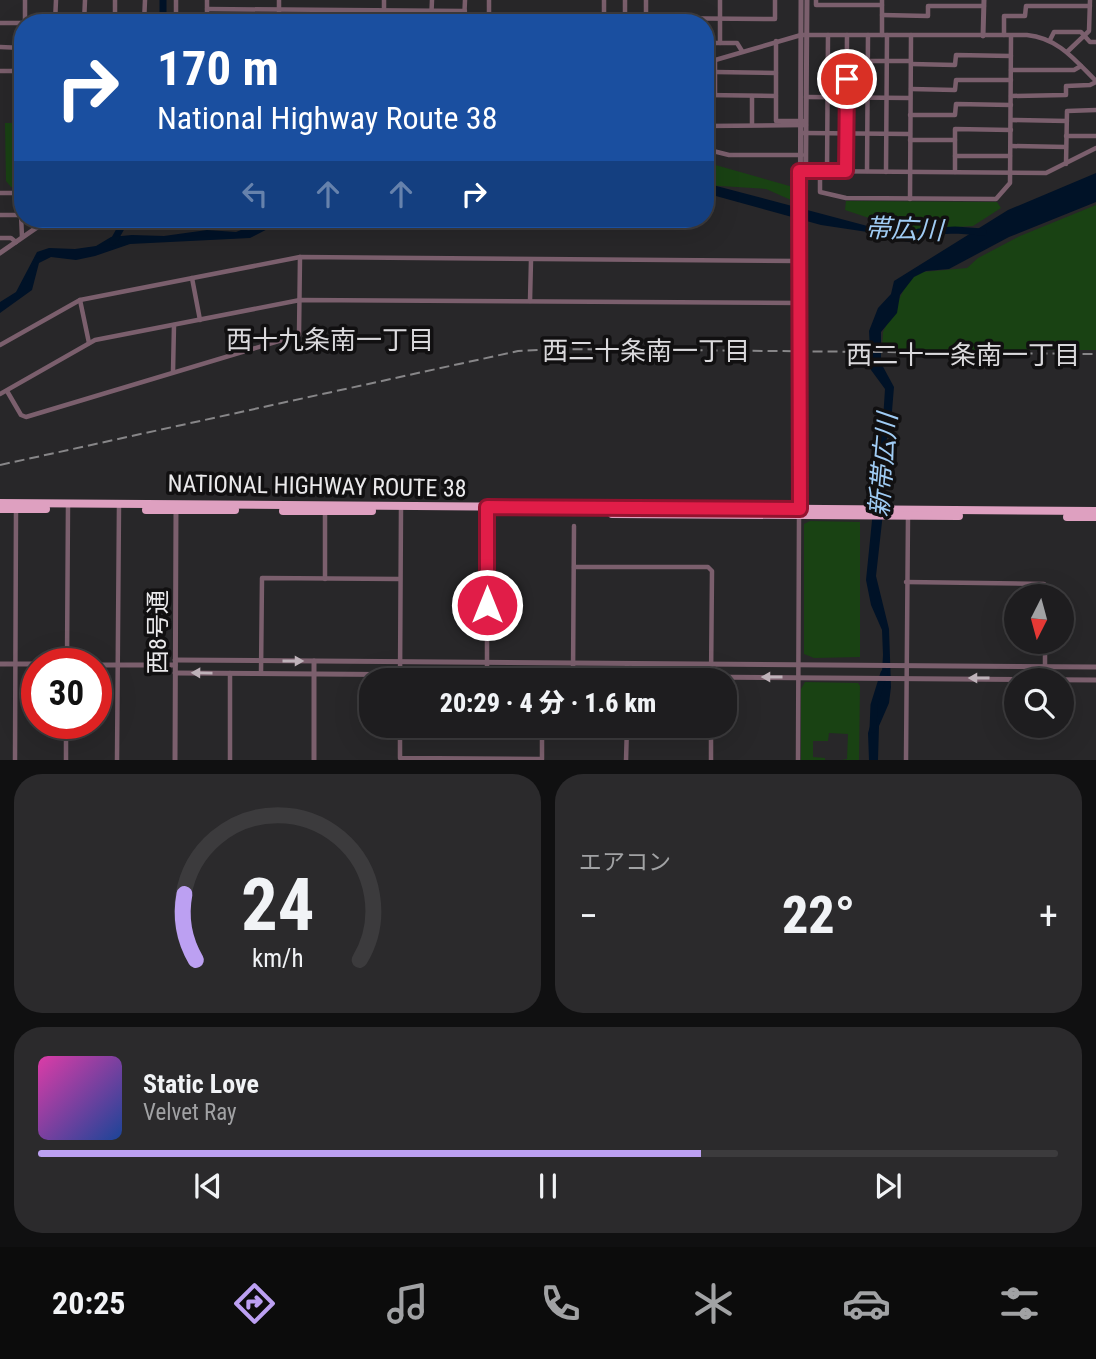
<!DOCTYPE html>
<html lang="ja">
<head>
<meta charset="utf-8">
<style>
	:root { --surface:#1e1d1f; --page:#2b2a2c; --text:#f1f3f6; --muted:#a1a2a4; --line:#3c3b3d; --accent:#bca0f2 }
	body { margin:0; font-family:"Roboto Condensed","Noto Sans JP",sans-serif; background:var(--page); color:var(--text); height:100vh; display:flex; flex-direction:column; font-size:26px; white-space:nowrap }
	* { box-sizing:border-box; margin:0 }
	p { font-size:23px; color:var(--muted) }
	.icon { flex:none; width:38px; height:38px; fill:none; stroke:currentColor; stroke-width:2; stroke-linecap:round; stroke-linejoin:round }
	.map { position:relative; height:760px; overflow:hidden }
	.side { display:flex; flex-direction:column; gap:14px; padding:14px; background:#101011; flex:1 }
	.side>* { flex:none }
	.hud { position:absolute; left:14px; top:14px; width:700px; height:214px; border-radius:28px; box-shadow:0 7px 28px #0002,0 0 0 2px var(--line); background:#1a4fa0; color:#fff; overflow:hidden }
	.needle { width:46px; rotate:186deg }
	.controls { position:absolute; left:1004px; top:584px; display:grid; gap:14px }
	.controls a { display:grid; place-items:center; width:70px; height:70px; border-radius:50%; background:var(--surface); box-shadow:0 7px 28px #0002,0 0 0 2px var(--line); font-size:35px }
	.speed { position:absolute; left:21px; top:648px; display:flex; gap:14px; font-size:35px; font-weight:700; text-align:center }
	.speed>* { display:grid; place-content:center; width:91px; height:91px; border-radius:50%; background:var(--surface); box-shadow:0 7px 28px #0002,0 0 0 2px var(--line); line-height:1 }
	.speed .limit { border:10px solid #d22; background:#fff; color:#111 }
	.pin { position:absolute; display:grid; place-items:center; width:60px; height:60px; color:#fff; margin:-30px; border:4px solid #fff; border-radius:50%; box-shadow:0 2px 7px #0007 }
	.me { position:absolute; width:77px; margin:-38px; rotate:0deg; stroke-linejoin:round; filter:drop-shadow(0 0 5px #0008) }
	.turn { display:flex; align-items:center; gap:24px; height:147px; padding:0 28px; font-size:32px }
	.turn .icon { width:91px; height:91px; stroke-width:2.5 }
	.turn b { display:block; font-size:49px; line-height:60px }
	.lanes { display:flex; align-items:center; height:66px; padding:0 28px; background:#0003; justify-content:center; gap:35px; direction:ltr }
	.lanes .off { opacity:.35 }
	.big { font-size:52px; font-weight:800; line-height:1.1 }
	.side .card { flex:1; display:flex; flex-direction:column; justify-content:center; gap:10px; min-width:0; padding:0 24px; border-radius:28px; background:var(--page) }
	.side .dial { align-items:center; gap:0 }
	.dial svg { height:182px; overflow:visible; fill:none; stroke:var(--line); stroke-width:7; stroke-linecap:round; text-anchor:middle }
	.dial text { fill:var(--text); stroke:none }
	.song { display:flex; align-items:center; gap:21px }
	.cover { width:84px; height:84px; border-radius:10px; background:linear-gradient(135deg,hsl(320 70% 55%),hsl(220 70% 35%)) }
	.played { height:7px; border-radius:4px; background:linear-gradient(90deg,var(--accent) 65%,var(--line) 65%) }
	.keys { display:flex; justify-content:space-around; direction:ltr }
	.heat { display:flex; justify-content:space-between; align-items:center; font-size:38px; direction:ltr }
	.side .tiles { flex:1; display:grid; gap:14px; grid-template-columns:1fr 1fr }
	.card:last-child { grid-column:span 2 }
	.trip { position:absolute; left:359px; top:668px; width:378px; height:70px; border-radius:28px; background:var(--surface); box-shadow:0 7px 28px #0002,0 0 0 2px var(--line); font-weight:800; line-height:70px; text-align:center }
	.tab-bar { display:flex; height:112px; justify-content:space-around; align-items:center; background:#0c0c0c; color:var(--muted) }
	.tab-bar .icon { width:49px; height:49px }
	.tab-bar .on { color:var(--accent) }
	.tab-bar b { font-size:32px; color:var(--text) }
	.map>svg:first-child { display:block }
	.green { fill:#194213 }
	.water { fill:#001227 }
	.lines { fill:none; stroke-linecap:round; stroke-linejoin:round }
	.river { stroke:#001227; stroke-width:7 }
	.minor { stroke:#7b5f6d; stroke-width:4.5 }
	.tertiary { stroke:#7b5f6d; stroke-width:5 }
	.trunk { stroke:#dea0c0; stroke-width:8 }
	.rail { stroke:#878688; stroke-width:2; stroke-dasharray:10 5; stroke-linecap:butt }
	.oneway { fill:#beb2b9 }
	.route-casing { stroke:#92132f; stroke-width:18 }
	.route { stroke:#e11d48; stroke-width:12 }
	.labels { text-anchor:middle; stroke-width:7; stroke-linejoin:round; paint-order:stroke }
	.street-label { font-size:24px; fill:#eae9eb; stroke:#111011 }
	.water-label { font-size:26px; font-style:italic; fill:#a0ccf4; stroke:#111011 }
	.neighbourhood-label { font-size:26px; fill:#dad9dc; stroke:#111011 }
</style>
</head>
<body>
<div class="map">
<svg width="1096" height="761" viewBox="0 0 1096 761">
	<rect width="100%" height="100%" fill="#282729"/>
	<!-- green -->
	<g class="green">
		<polygon points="5,123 23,123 23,187 11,187 6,181"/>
		<polygon points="705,162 793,187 791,200 766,189 705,185"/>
		<polygon points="846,201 997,202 1001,208 973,226 905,230 845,210"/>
		<polygon points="1096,205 1096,350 882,350 883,332 912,273 967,268 978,258 1020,236"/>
		<polygon points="810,521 860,522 860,657 814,658 804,654 804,524"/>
		<polygon points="805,682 858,683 860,686 859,760 842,760 847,759 848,734 829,733 828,741 813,741 813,757 825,758 825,760 801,760 801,689"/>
	</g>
	<!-- water -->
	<g class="water">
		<polygon points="1096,173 1096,202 1009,237 949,269 926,271 914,277 900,295 897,313 881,332 881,363 894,387 891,423 885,446 884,504 876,576 889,629 891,687 889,703 879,726 878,760 869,760 868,733 881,690 883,655 882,630 871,605 866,580 877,471 875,448 883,420 885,389 871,370 869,331 878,308 891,294 894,281 1008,210"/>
		<path d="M705,183L875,228L926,230V237C914,243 905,244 894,236L821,225L705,193Z"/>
		<polygon points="269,219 287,219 250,238 130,244 95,256 76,260 51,257 39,263 32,290 0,313 0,302 16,292 37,252 49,248 75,249 96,246 111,237 132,235 164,236 207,230 236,232"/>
	</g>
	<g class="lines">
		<!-- river -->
		<g class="river">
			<polyline points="163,23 163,0"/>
			<polyline points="919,232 955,230 983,232"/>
			<polyline points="113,242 126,219"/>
			<polyline points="873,729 874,705 884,673"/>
		</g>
		<!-- minor -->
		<g class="minor">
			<polyline points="720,0 720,43"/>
			<polyline points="816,0 816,5 882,5"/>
			<polyline points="207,9 465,11"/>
			<polyline points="882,15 928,16 928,6 984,6"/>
			<polyline points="646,18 775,19 775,0"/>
			<polyline points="0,23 23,23"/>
			<polyline points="25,23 25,0"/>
			<polyline points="55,23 56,0"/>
			<polyline points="84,23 85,0"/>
			<polyline points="115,23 115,0"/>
			<polyline points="144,23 145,0"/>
			<polyline points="176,23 176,0"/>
			<polyline points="207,23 207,0"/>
			<polyline points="279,23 279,0"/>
			<polyline points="384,23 384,0"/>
			<polyline points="431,23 432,0"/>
			<polyline points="464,23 465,0"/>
			<polyline points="489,23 489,0"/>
			<polyline points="604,23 604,0"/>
			<polyline points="625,23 625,0"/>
			<polyline points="646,23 646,0"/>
			<polyline points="882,35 882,0"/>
			<polyline points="1004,35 1004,16 1025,16 1026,6 1090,6"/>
			<polyline points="1050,40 1054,32 1081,32 1090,42 1096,42"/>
			<polyline points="776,41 776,121 803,121"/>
			<polyline points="705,43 737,43 742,51"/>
			<polyline points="0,47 23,48"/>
			<polyline points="1067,52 1089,31 1090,0"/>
			<polyline points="715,60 715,95"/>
			<polyline points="827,61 911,61"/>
			<path d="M705,63L801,35H1027C1058,38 1075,60 1096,81"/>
			<polyline points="911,64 955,65 956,55 1011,56"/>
			<polyline points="1011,70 1074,70 1081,66"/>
			<polyline points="0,71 23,71"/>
			<polyline points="715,72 776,73"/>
			<polyline points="911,89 955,90 956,80 1011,80"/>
			<polyline points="705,95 776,96"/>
			<polyline points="1011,96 1066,95 1066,86 1090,85 1096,82"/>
			<polyline points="806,97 910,98"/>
			<polyline points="910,115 955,115 956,104 1011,105"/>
			<polyline points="1011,120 1067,121"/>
			<polyline points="752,125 752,96"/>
			<polyline points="705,126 806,125"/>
			<polyline points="803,133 910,134"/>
			<polyline points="1066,136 1096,136"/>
			<polyline points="910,140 955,140"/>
			<polyline points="1011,146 1066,147"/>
			<polyline points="705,149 729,155 802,155"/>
			<polyline points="955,156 1010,156"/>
			<polyline points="1066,164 1067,111 1096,110"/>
			<polyline points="805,171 1046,173 1096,148"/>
			<polyline points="820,171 820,192 846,198 996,199 1010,183 1011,36"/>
			<polyline points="827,171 828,35"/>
			<polyline points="846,171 847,35"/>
			<polyline points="867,171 868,35"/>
			<polyline points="886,172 887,35"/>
			<polyline points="955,172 955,129 1011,130"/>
			<polyline points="0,193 20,193"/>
			<polyline points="20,193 22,237"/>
			<polyline points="910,199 911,35"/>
			<polyline points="0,215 20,215"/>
			<polyline points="0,238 11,238 16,242"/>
			<polyline points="192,278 200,320"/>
			<polyline points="80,300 89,343"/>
			<polyline points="530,301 531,260"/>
			<polyline points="0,345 80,300 300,257 799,261"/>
			<polyline points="173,372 174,325"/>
			<polyline points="7,391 21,415 26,417 299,335 300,257"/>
			<polyline points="0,394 95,340 300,300 801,303 800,508"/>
			<polyline points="487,508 487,675"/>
			<polyline points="574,567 708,567 712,571 711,681"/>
			<polyline points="325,579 325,509"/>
			<polyline points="906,582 1044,584 1044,597"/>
			<polyline points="1045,642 1045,667"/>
			<polyline points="67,663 68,504"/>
			<polyline points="261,673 262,578 400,579"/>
			<polyline points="573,676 574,526"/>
			<polyline points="400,681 401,507"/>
			<polyline points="627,681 627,664"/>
			<polyline points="400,726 400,758 542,759 542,726"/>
			<polyline points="15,761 16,509"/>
			<polyline points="66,761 66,723"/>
			<polyline points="117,761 119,504"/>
			<polyline points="230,761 230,673"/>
			<polyline points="626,761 627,726"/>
			<polyline points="711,761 711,726"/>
			<polyline points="798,761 799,516"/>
			<polyline points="906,761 908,516"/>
		</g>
		<!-- tertiary -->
		<g class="tertiary">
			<polyline points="983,36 984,0"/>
			<polyline points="0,253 49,219"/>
			<polyline points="800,296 801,0"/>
			<polyline points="801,303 805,261 807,0"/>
			<polyline points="175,660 1096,667"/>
			<polyline points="0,664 37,664"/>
			<polyline points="96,665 175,665"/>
			<polyline points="175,673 1096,680"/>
			<polyline points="175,761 176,508"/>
			<polyline points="314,761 314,661"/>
		</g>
		<!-- trunk -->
		<g class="trunk">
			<polyline points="0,503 1096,511"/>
			<polyline points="0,509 46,509"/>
			<polyline points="146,510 235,510"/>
			<polyline points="283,511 372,511"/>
			<polyline points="612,514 959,516"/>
			<polyline points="1067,517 1096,517"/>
		</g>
		<!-- rail -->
		<polyline class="rail" points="0,465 518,351 554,349 1096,354"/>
	</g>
	<!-- one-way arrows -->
	<defs><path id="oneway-solid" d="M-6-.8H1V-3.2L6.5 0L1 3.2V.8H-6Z" transform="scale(1.75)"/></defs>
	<g class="oneway">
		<use href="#oneway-solid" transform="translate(293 661)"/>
		<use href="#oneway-solid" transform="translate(202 673) rotate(-179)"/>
		<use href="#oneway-solid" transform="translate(772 677) rotate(-180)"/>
		<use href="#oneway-solid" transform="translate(979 678) rotate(-180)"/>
	</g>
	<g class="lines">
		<!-- route casing -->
		<g class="route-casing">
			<polyline id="route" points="487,605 487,507 800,509 799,171 846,171 847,79"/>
		</g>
		<!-- route -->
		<use href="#route" class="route"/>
	</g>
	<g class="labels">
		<!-- street labels -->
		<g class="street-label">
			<text transform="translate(317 486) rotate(1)" y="8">NATIONAL HIGHWAY ROUTE 38</text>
			<text transform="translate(158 632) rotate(-90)" y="8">西8号通</text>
		</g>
		<!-- water labels -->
		<g class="water-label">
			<text transform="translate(904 229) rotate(2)" y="9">帯広川</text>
			<text transform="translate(883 465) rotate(-85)" y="9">新帯広川</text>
		</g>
		<!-- neighbourhood labels -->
		<g class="neighbourhood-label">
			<text x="330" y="349">西十九条南一丁目</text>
			<text x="646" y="360">西二十条南一丁目</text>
			<text x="963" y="364">西二十一条南一丁目</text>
		</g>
	</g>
</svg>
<div class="controls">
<a><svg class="needle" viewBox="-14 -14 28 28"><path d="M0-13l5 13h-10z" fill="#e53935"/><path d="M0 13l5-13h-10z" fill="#a1a2a4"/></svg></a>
<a><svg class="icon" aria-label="search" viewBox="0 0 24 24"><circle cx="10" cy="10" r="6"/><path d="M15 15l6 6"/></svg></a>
</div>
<div class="speed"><div class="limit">30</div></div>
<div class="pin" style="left:847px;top:79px;background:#d93025"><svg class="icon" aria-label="arrive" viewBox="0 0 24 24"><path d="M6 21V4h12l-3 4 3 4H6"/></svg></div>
<svg class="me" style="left:487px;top:605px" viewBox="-20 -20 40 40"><circle r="17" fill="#e11d48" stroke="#fff" stroke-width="3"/><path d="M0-11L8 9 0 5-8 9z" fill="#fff"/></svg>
<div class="trip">20:29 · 4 分 · 1.6 km</div>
<div class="hud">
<div class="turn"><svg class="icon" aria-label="right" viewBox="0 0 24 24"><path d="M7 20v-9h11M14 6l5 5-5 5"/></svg><div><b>170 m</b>National Highway Route 38</div></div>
<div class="lanes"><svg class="icon off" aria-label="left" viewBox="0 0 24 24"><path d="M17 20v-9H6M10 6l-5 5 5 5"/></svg><svg class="icon off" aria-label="ahead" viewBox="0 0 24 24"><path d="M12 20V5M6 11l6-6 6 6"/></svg><svg class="icon off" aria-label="ahead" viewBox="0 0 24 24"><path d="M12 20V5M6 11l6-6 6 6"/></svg><svg class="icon" aria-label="right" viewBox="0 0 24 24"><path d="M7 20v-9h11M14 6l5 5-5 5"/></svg></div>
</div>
</div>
<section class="side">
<div class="tiles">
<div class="card dial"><svg viewBox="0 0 100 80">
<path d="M14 69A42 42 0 1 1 86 69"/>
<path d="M14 69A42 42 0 0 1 9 40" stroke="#bca0f2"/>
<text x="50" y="56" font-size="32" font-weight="700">24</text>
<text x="50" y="72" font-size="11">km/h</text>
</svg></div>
<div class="card"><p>エアコン</p>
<div class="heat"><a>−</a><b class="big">22°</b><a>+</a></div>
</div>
<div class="card">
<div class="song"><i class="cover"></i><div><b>Static Love</b><p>Velvet Ray</p></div></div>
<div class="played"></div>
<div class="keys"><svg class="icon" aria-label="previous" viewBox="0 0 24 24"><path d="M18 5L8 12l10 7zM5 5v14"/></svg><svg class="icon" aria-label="pause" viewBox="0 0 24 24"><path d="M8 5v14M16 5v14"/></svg><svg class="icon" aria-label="next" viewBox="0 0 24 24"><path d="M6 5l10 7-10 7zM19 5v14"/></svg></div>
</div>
</div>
</section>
<nav class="tab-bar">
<b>20:25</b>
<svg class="icon on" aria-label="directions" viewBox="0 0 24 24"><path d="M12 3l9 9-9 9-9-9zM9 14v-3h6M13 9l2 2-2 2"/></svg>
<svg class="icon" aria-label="music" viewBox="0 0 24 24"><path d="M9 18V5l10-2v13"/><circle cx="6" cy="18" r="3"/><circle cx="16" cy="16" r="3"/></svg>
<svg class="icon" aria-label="phone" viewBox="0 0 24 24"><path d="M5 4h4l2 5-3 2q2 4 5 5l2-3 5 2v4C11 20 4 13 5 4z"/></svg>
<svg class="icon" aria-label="climate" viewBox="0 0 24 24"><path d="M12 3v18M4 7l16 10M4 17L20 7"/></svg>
<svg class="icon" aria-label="car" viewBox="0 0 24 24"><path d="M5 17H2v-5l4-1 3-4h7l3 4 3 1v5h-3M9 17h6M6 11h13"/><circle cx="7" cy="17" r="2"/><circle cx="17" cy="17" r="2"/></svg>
<svg class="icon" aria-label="filters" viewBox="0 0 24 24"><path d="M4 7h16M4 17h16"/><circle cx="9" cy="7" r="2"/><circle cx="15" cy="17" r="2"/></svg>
</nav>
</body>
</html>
